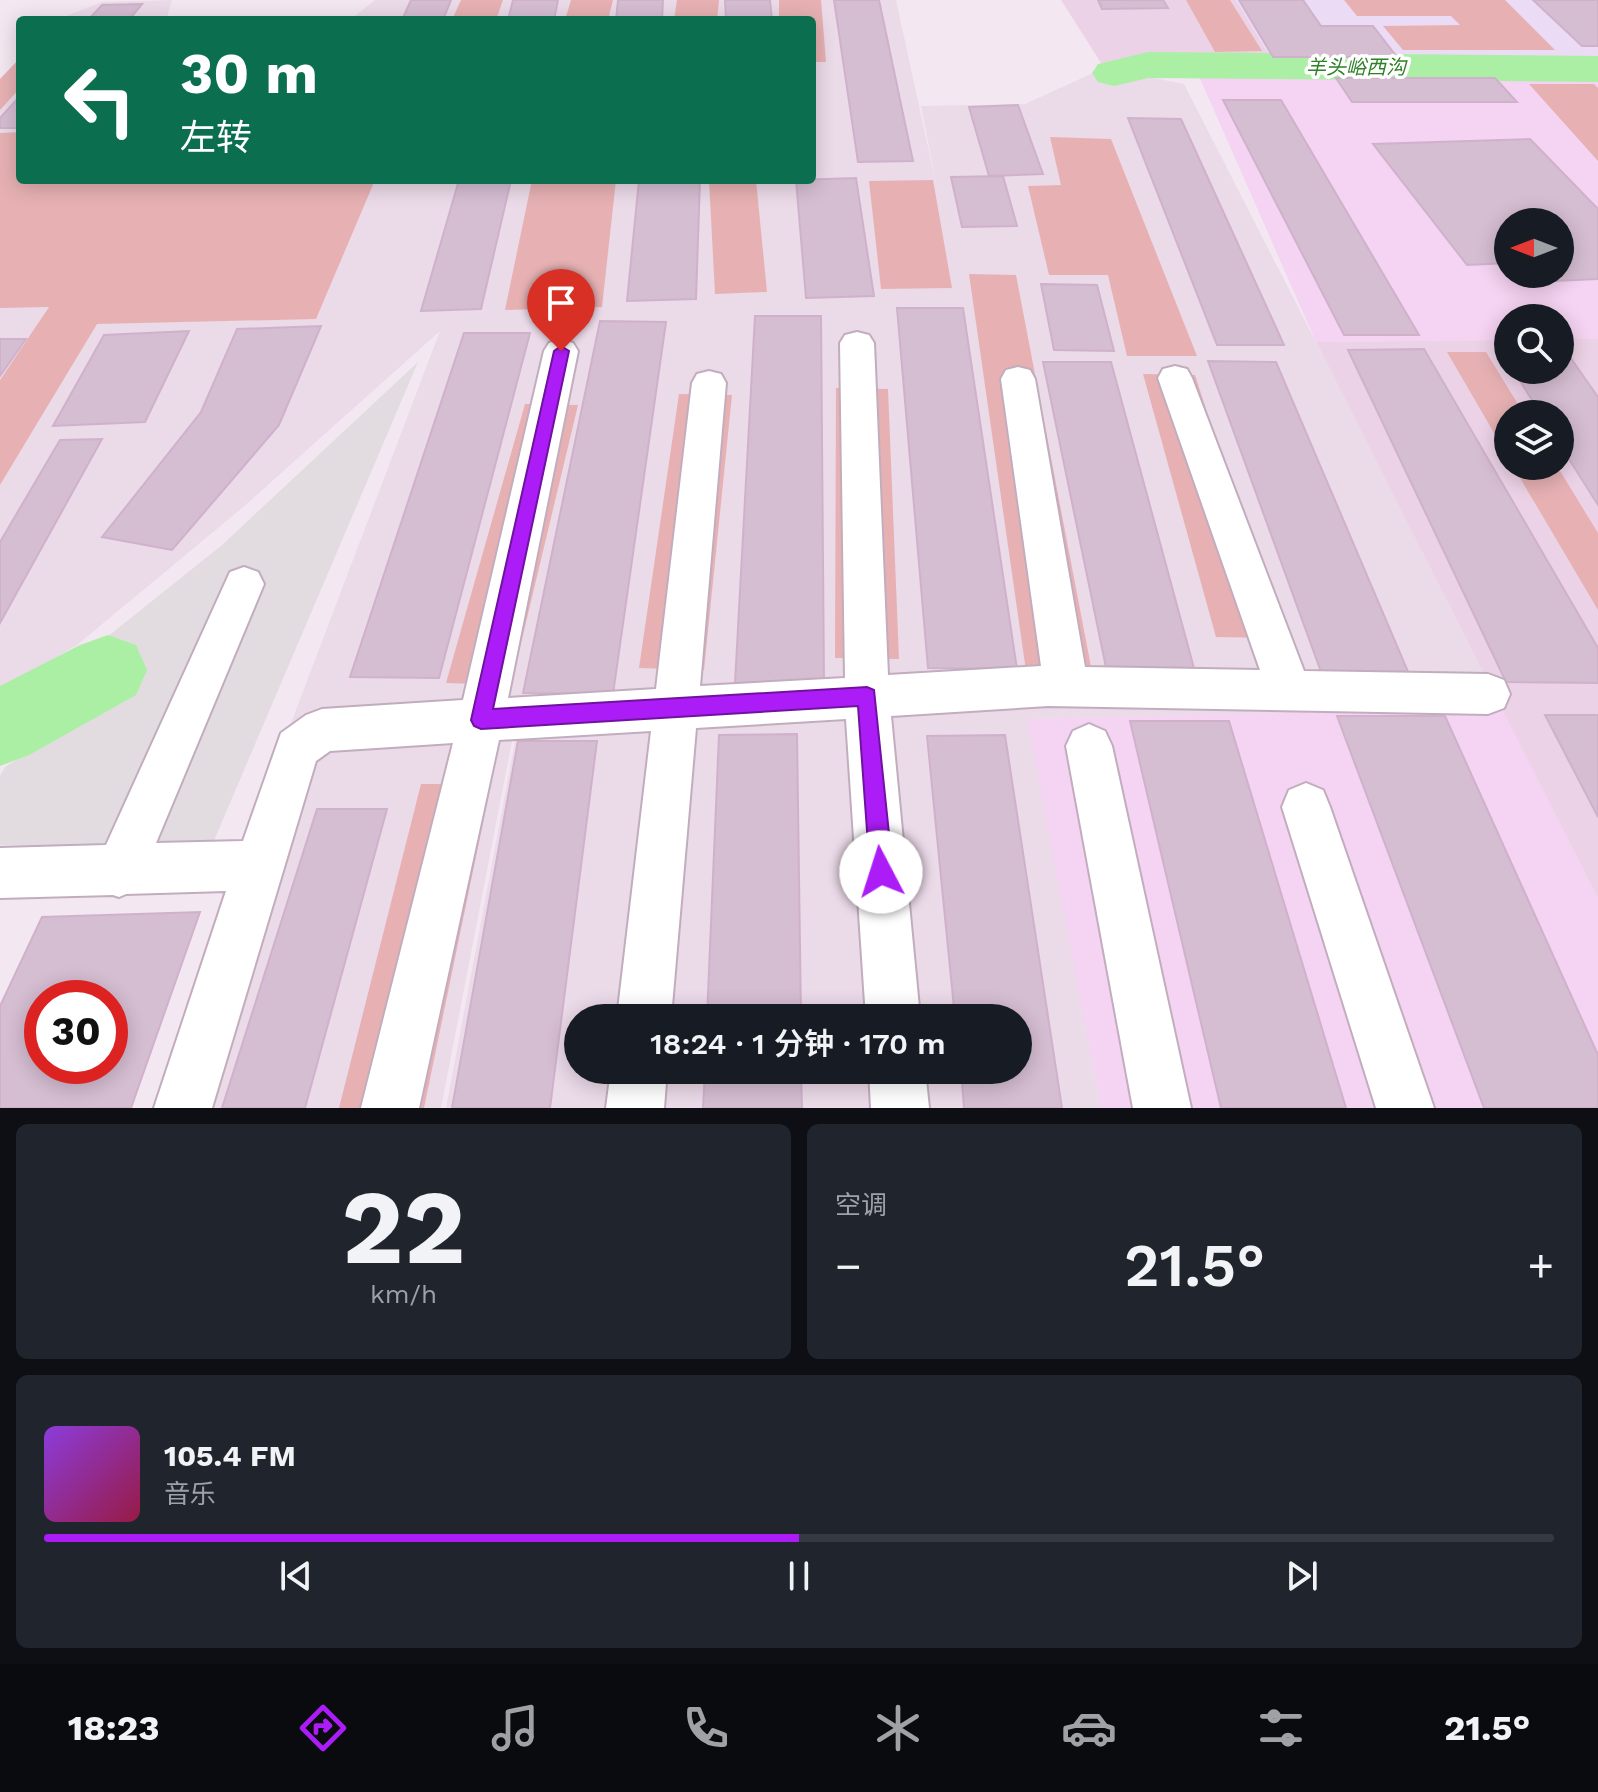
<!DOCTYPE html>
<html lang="zh">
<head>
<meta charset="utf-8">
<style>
	:root { --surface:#171b24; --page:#20242c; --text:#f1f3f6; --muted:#9ea1a6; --line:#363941; --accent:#ac1cf6 }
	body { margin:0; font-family:"Work Sans","Noto Sans SC",sans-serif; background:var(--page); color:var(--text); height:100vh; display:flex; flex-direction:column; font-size:30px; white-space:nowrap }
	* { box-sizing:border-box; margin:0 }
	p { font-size:26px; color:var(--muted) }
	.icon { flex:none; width:44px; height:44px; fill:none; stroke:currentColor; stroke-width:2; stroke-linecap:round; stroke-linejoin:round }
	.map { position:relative; height:1108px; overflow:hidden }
	.side { display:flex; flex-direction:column; gap:16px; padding:16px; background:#0d0f14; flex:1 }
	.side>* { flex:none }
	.guide { position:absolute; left:16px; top:16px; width:800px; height:168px; border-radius:8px; box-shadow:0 4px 20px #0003; background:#0b6e4f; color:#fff; overflow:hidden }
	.needle { width:52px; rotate:270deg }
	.buttons { position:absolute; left:1494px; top:208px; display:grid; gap:16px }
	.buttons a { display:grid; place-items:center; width:80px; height:80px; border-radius:50%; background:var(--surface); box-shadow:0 4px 20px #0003; font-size:40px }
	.speed { position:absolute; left:24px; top:980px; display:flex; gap:16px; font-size:40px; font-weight:700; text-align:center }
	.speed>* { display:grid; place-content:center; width:104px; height:104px; border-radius:50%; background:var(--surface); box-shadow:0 4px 20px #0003; line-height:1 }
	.speed .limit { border:12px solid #d22; background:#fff; color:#111 }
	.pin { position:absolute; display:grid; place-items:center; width:68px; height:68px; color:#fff; margin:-82px -34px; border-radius:50% 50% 50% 0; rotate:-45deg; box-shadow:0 0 8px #0007 }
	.pin .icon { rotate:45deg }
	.me { position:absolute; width:88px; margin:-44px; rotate:355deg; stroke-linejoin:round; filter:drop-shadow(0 0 6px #0008) }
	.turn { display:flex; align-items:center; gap:28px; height:168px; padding:0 32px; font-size:36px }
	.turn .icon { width:104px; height:104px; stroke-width:2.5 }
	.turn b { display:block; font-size:56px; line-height:68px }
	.big { font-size:60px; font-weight:600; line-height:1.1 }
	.side .widget { flex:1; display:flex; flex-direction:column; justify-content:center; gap:12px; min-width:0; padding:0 28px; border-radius:12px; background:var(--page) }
	.side .dial { align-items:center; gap:0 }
	.dial b { font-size:104px; line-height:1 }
	.song { display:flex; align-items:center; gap:24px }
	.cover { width:96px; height:96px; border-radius:12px; background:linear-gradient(135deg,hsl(270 70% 55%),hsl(340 70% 35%)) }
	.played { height:8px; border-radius:4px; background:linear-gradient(90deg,var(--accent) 50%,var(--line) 50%) }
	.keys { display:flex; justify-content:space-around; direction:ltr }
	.heat { display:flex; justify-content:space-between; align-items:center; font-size:44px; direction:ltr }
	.side .tiles { flex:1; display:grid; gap:16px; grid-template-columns:1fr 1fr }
	.widget:last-child { grid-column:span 2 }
	.trip { position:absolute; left:564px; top:1004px; width:468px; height:80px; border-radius:40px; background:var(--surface); box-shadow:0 4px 20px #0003; font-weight:600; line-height:80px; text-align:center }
	.tab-bar { display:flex; height:128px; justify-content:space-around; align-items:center; background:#090b0e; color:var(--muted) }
	.tab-bar .icon { width:56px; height:56px }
	.tab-bar .current { color:var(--accent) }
	.tab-bar b { font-size:36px; color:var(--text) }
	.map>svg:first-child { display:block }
	.residential { fill:#ebdae8; fill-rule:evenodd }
	.commercial { fill:#f5d3f2; fill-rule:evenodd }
	.education { fill:#ecd2e6; fill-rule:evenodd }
	.medical { fill:#ebdbf4 }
	.green { fill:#e7b1b3 }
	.parking { fill:#e2dce1 }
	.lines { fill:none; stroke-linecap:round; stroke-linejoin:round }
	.river { fill:#abefa5; fill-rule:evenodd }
	.building { fill:#d5bdd2; stroke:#d0b1cc; stroke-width:2; fill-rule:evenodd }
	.minor-casing { stroke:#c2adbe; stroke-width:4 }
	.minor { fill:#fff; fill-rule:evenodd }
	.route { fill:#ac1cf6; stroke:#7012a0; stroke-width:2 }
	.labels { text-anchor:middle; stroke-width:7; stroke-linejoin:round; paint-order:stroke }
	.far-water-label { font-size:20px; font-style:italic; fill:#2e8127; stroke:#fff }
</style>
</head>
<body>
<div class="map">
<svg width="1598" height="1108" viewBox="0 0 1598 1108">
	<rect width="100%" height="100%" fill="#f3e8f1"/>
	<!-- residential -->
	<g class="residential">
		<polygon points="172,0 166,20 56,20 102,2"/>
		<path d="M375,0H896L938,193L921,106L1025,104L1104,68L1184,84L1503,708L1028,719L1101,1108H446L516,736H513L441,1108H163L291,723L440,331L242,508L77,645L0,690V82L20,60V180H812V20H350ZM578,1018H1018V1070H578Z"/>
	</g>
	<!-- commercial -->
	<g class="commercial">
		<path d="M1198,74L1598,77V339H1560V318H1508V340L1316,342ZM1508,222H1560V274H1508Z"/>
		<polygon points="1503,708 1598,898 1598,1108 1101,1108 1027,719"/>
	</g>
	<!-- education -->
	<g class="education">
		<polygon points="1061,0 1236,0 1271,58 1101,63"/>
		<path d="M1560,339H1598V898L1316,342L1508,340V370H1560ZM1508,414H1560V466H1508Z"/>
	</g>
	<!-- medical -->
	<polygon class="medical" points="1236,0 1598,0 1598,58 1271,58"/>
	<!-- green -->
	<g class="green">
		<polygon points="461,0 503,0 496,20 452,20"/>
		<polygon points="571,0 613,0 608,20 565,20"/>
		<polygon points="677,0 719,0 717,20 674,20"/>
		<polygon points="779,0 821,0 826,62 812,62 812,20 779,20"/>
		<polygon points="1186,0 1230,0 1262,51 1215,52"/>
		<polygon points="1344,0 1505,0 1555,50 1403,50 1383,26 1460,25 1451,16 1357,16"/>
		<polygon points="20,58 20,88 0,110 0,79"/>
		<polygon points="1529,84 1594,84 1598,88 1598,161"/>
		<polygon points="20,132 20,180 375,180 316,319 97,324 0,485 0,380 49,307 0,308 0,133"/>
		<polygon points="1050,137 1111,139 1197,356 1127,356 1108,275 1049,275 1028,186 1061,185"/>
		<polygon points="532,180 616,180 602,307 505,310"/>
		<polygon points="709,180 756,180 767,292 715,294"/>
		<polygon points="933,180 952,288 881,289 869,181"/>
		<polygon points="969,274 1016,275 1092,672 1026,671"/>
		<polygon points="1447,352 1486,352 1524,414 1508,414 1508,457"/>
		<polygon points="1143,374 1195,375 1280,638 1216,637"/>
		<polygon points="836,388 888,389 899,659 835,658"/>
		<polygon points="679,394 732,395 704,670 639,668"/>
		<polygon points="525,404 578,405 511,685 446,683"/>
		<polygon points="1513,466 1557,466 1598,533 1598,610"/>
		<polygon points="421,784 491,784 424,1108 339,1108"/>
	</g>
	<!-- parking -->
	<polygon class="parking" points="418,362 210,850 0,845 0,776 5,767 129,687 107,637 222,545"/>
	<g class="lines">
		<!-- river -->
		<g class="river">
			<polygon points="1148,52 1598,56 1598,82 1148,78 1114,86 1098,82 1092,73 1098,64"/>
			<polygon points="108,635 136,645 147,670 136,695 29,755 0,766 0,686 80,645"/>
		</g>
	</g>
	<!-- building -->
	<g class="building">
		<polygon points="411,0 451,0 443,20 402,20"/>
		<polygon points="513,0 558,0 554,20 508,20"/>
		<polygon points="618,0 663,0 662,20 616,20"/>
		<polygon points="725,0 770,0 772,20 726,20"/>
		<polygon points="834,0 879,0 913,161 858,162"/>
		<polygon points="1098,0 1163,0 1168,8 1102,9"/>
		<polygon points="1239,0 1303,0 1321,26 1373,26 1397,57 1273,57"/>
		<polygon points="1533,0 1598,0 1598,46 1582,46"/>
		<polygon points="142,4 129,20 88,20 102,5"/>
		<polygon points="1336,78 1495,78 1517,102 1352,102"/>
		<polygon points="20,96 20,128 0,128 0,118"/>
		<polygon points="1223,100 1281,100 1419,335 1344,335"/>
		<polygon points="1018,105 1043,174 989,176 969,107"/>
		<polygon points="1128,118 1181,119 1284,345 1217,345"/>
		<polygon points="1530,139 1598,209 1598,279 1532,282 1525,274 1560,274 1560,222 1508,222 1508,263 1467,265 1373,144"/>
		<polygon points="1003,176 1017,226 962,227 951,177"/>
		<polygon points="856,178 874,296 806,298 796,180"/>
		<polygon points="459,180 511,180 481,309 421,311"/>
		<polygon points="639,180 700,180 696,299 627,301"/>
		<polygon points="1041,284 1097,285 1114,351 1054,350"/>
		<polygon points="897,308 963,308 1017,669 928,668"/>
		<polygon points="755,316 821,316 824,684 735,683"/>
		<polygon points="600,321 666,322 613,694 523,693"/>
		<polygon points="321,326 279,425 172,550 102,537 201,412 237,329"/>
		<polygon points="189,331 145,422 53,426 104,335"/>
		<polygon points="464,333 530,333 439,678 350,677"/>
		<polygon points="0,339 26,339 0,376"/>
		<polygon points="1424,349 1598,648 1598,683 1506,682 1348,350"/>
		<polygon points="1560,350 1565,350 1598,397 1598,505 1560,445 1560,414 1541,414 1513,370 1560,370"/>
		<polygon points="1208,361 1276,362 1412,681 1324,680"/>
		<polygon points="1043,362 1111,362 1198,683 1109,682"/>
		<polygon points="102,439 0,623 0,542 60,440"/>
		<polygon points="1545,715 1598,715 1598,817"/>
		<polygon points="1337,716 1445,716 1598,1055 1598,1108 1484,1108"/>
		<polygon points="1130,721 1229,721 1346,1108 1221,1108"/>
		<polygon points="797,734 801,1018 707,1018 719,735"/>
		<polygon points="1005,735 1062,1108 964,1108 961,1070 1018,1070 1018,1018 955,1018 927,736"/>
		<polygon points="518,741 597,741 550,1108 452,1108"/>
		<polygon points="317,809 387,809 305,1108 222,1108"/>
		<path d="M200,912L131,1108H0V1006L42,917ZM42,998H110V1066H42Z"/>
		<polygon points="705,1070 801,1070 802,1108 703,1108"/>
	</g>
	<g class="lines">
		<!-- minor casing -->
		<g class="minor-casing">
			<g id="minor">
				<polygon points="857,332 869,335 874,343 888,675 1041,666 1001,379 1006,370 1018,367 1030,370 1035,379 1085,667 1260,670 1158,378 1163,369 1175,366 1187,369 1192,378 1304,671 1488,674 1504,680 1510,694 1504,708 1488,714 1048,706 891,716 920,1018 866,1018 846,719 696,728 671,1018 617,1018 651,731 499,740 419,1108 361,1108 453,743 330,751 316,761 212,1108 154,1108 226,891 126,894 119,897 113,895 0,898 0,848 106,845 230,572 244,567 258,572 264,584 156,843 243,841 281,733 306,715 322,709 463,700 544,351 549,343 561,339 573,343 578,351 508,698 656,689 692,383 697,374 709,371 721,374 726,383 700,686 845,678 840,343 845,335"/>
				<polygon points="1089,724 1105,731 1112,746 1191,1108 1133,1108 1066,746 1073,731"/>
				<polygon points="1306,783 1323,790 1330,807 1434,1108 1376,1108 1282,807 1289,790"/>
				<polygon points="611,1070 667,1070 664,1108 606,1108"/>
				<polygon points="869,1070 925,1070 929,1108 871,1108"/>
			</g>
		</g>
		<!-- minor -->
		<use href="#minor" class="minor"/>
	</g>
	<!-- route -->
	<polygon class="route" points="561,346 569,351 493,709 867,687 874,690 893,872 889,880 881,883 873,880 870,872 858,706 481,729 474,726 471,720 554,351"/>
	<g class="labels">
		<!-- far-water labels -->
		<g class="far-water-label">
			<text x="1356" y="74">羊头峪西沟</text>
		</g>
	</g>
</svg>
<div class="buttons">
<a><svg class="needle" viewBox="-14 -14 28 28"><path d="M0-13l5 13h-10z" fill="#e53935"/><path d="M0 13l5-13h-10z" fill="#9ea1a6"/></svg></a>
<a><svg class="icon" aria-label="search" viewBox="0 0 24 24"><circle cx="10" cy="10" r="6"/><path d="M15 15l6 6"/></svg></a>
<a><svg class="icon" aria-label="layers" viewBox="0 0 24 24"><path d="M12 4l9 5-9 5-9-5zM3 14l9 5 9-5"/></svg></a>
</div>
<div class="speed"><div class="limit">30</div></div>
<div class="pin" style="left:561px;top:351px;background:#d93025"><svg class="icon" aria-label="arrive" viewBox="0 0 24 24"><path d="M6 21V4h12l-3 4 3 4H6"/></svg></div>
<svg class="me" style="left:881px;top:872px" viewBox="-20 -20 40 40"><circle r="19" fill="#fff"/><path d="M0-13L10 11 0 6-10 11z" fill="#ac1cf6"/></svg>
<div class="trip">18:24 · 1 分钟 · 170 m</div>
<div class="guide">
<div class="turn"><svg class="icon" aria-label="left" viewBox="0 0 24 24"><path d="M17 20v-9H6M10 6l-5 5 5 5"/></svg><div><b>30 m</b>左转</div></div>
</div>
</div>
<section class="side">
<div class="tiles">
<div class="widget dial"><b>22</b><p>km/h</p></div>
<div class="widget"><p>空调</p>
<div class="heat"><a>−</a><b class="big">21.5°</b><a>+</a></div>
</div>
<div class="widget">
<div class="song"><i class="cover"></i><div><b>105.4 FM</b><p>音乐</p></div></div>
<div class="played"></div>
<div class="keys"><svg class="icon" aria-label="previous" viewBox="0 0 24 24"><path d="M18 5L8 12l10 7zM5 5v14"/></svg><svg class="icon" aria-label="pause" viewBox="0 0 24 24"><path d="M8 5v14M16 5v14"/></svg><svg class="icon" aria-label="next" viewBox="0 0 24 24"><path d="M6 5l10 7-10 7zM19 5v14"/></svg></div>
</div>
</div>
</section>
<nav class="tab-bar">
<b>18:23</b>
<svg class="icon current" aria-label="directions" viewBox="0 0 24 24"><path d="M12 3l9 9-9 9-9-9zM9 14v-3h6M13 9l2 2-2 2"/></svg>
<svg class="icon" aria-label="music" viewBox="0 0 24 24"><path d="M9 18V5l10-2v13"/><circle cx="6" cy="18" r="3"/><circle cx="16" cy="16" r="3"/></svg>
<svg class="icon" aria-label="phone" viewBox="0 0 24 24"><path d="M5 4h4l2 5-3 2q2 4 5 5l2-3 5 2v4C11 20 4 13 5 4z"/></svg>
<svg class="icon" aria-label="climate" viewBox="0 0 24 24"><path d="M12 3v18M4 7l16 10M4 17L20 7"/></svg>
<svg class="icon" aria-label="car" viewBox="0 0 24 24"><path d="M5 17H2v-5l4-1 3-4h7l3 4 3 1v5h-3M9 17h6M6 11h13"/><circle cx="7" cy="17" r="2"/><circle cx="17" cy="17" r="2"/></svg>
<svg class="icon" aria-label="filters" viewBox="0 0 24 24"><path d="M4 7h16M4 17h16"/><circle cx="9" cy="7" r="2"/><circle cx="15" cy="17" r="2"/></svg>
<b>21.5°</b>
</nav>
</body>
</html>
